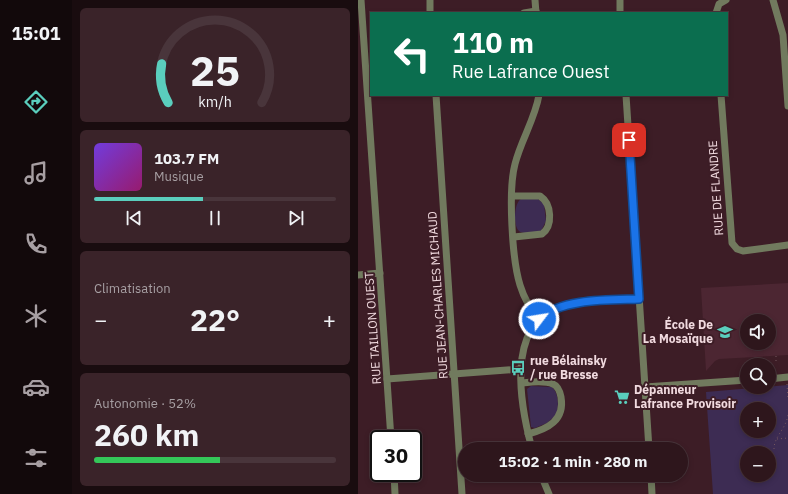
<!DOCTYPE html>
<html lang="fr">
<head>
<meta charset="utf-8">
<style>
	:root { --surface:#2e161c; --page:#3a2329; --text:#f1f3f6; --muted:#a79fa3; --line:#49353b; --accent:#5acebd }
	body { margin:0; font-family:"IBM Plex Sans",sans-serif; background:var(--page); color:var(--text); height:100vh; display:flex; flex-direction:column; font-size:15px; white-space:nowrap }
	* { box-sizing:border-box; margin:0 }
	p { font-size:13px; color:var(--muted) }
	.icon { flex:none; width:22px; height:22px; fill:none; stroke:currentColor; stroke-width:2; stroke-linecap:round; stroke-linejoin:round }
	.map { position:relative; flex:1; overflow:hidden }
	.drawer { display:flex; flex-direction:column; gap:8px; padding:8px; background:#190c0f; width:286px }
	.drawer>* { flex:none }
	.hud { position:absolute; left:12px; top:12px; width:358px; height:84px; border-radius:0px; box-shadow:0 2px 6px #0003,0 0 0 1px var(--line); background:#0b6e4f; color:#fff; overflow:hidden }
	.tools { position:absolute; left:382px; top:314px; display:grid; gap:8px }
	.tools a { display:grid; place-items:center; width:36px; height:36px; border-radius:50%; background:var(--surface); box-shadow:0 2px 6px #0003,0 0 0 1px var(--line); font-size:20px }
	.speed { position:absolute; left:12px; top:430px; display:flex; gap:8px; font-size:20px; font-weight:700; text-align:center }
	.speed>* { display:grid; place-content:center; width:52px; height:52px; border-radius:50%; background:var(--surface); box-shadow:0 2px 6px #0003,0 0 0 1px var(--line); line-height:1 }
	.speed .limit { border:2px solid #111; border-radius:6px; background:#fff; color:#111 }
	.pin { position:absolute; display:grid; place-items:center; width:34px; height:34px; color:#fff; margin:-17px; border-radius:8px; box-shadow:0 2px 6px #0006 }
	.me { position:absolute; width:44px; margin:-22px; rotate:59deg; stroke-linejoin:round; filter:drop-shadow(0 0 3px #0008) }
	.turn { display:flex; align-items:center; gap:14px; height:84px; padding:0 16px; font-size:18px }
	.turn .icon { width:52px; height:52px; stroke-width:2.5 }
	.turn b { display:block; font-size:28px; line-height:34px }
	.big { font-size:30px; font-weight:800; line-height:1.1 }
	.drawer .tile { flex:1; display:flex; flex-direction:column; justify-content:center; gap:6px; min-width:0; padding:0 14px; border-radius:6px; background:var(--page) }
	.drawer .dial { align-items:center; gap:0 }
	.dial svg { height:104px; overflow:visible; fill:none; stroke:var(--line); stroke-width:7; stroke-linecap:round; text-anchor:middle }
	.dial text { fill:var(--text); stroke:none }
	.song { display:flex; align-items:center; gap:12px }
	.cover { width:48px; height:48px; border-radius:6px; background:linear-gradient(135deg,hsl(260 70% 55%),hsl(320 70% 35%)) }
	.played { height:4px; border-radius:2px; background:linear-gradient(90deg,var(--accent) 45%,var(--line) 45%) }
	.keys { display:flex; justify-content:space-around; direction:ltr }
	.heat { display:flex; justify-content:space-between; align-items:center; font-size:22px; direction:ltr }
	.charge { height:6px; border-radius:3px; background:linear-gradient(90deg,#34c759 52%,var(--line) 0) }
	.trip { position:absolute; left:100px; top:442px; width:230px; height:40px; border-radius:20px; background:var(--surface); box-shadow:0 2px 6px #0003,0 0 0 1px var(--line); font-weight:800; line-height:40px; text-align:center }
	main { display:flex; flex:1; min-height:0 }
	.tabs { display:flex; flex-direction:column; width:72px; justify-content:space-around; align-items:center; background:#12090b; color:var(--muted) }
	.tabs .icon { width:28px; height:28px }
	.tabs .active { color:var(--accent) }
	.tabs b { font-size:18px; color:var(--text) }
	.map>svg:first-child { display:block }
	.built { fill:#4c2632; fill-rule:evenodd }
	.green { fill:#3d2c53; fill-rule:evenodd }
	.lines { fill:none; stroke-linecap:round; stroke-linejoin:round }
	.path { stroke:#75585f; stroke-width:1; stroke-dasharray:1 3; stroke-linecap:butt }
	.minor { stroke:#717a5e; stroke-width:7 }
	.route-casing { stroke:#114b97; stroke-width:10 }
	.route { stroke:#1a73e8; stroke-width:7 }
	.labels { text-anchor:middle; stroke-width:4; stroke-linejoin:round; paint-order:stroke }
	.street-label { font-size:12px; fill:#f1dadf; stroke:#3d1d26 }
	.poi-label { font-size:12px; font-weight:bold; fill:#f1dadf; stroke:#3d1d26; text-anchor:start }
</style>
</head>
<body>
<main>
<nav class="tabs">
<b>15:01</b>
<svg class="icon active" aria-label="directions" viewBox="0 0 24 24"><path d="M12 3l9 9-9 9-9-9zM9 14v-3h6M13 9l2 2-2 2"/></svg>
<svg class="icon" aria-label="music" viewBox="0 0 24 24"><path d="M9 18V5l10-2v13"/><circle cx="6" cy="18" r="3"/><circle cx="16" cy="16" r="3"/></svg>
<svg class="icon" aria-label="phone" viewBox="0 0 24 24"><path d="M5 4h4l2 5-3 2q2 4 5 5l2-3 5 2v4C11 20 4 13 5 4z"/></svg>
<svg class="icon" aria-label="climate" viewBox="0 0 24 24"><path d="M12 3v18M4 7l16 10M4 17L20 7"/></svg>
<svg class="icon" aria-label="car" viewBox="0 0 24 24"><path d="M5 17H2v-5l4-1 3-4h7l3 4 3 1v5h-3M9 17h6M6 11h13"/><circle cx="7" cy="17" r="2"/><circle cx="17" cy="17" r="2"/></svg>
<svg class="icon" aria-label="filters" viewBox="0 0 24 24"><path d="M4 7h16M4 17h16"/><circle cx="9" cy="7" r="2"/><circle cx="15" cy="17" r="2"/></svg>
</nav>
<section class="drawer">
<div class="tile dial"><svg viewBox="0 0 100 80">
<path d="M14 69A42 42 0 1 1 86 69"/>
<path d="M14 69A42 42 0 0 1 9 39" stroke="#5acebd"/>
<text x="50" y="56" font-size="32" font-weight="700">25</text>
<text x="50" y="72" font-size="11">km/h</text>
</svg></div>
<div class="tile">
<div class="song"><i class="cover"></i><div><b>103.7 FM</b><p>Musique</p></div></div>
<div class="played"></div>
<div class="keys"><svg class="icon" aria-label="previous" viewBox="0 0 24 24"><path d="M18 5L8 12l10 7zM5 5v14"/></svg><svg class="icon" aria-label="pause" viewBox="0 0 24 24"><path d="M8 5v14M16 5v14"/></svg><svg class="icon" aria-label="next" viewBox="0 0 24 24"><path d="M6 5l10 7-10 7zM19 5v14"/></svg></div>
</div>
<div class="tile"><p>Climatisation</p>
<div class="heat"><a>−</a><b class="big">22°</b><a>+</a></div>
</div>
<div class="tile"><p>Autonomie · 52%</p><b class="big">260 km</b><div class="charge"></div></div>
</section>
<div class="map">
<svg width="430" height="494" viewBox="0 0 430 494">
	<rect width="100%" height="100%" fill="#3d1d26"/>
	<!-- built -->
	<path class="built" d="M430,283V355L361,359L357,361L348,371L343,288ZM389,321H411V343H389Z"/>
	<!-- green -->
	<g class="green">
		<path d="M163,199H180L186,204L188,221L183,231C178,232 165,235 161,231C155,225 156,203 163,199Z"/>
		<path d="M430,385V494H355L348,392ZM389,409H411V431H389ZM389,453H411V475H389Z"/>
		<path d="M173,386L194,387C201,394 201,406 198,415L189,423L177,428L173,427L169,389Z"/>
	</g>
	<g class="lines">
		<!-- path -->
		<g class="path">
			<polyline points="418,356 418,362"/>
			<polyline points="429,384 430,400"/>
			<polyline points="419,439 430,438"/>
			<path d="M416,449C416,436 429,428 430,414"/>
		</g>
		<!-- minor -->
		<g class="minor">
			<polyline points="3,0 33,439"/>
			<polyline points="72,0 72,13"/>
			<polyline points="177,0 178,13"/>
			<polyline points="262,0 262,13"/>
			<polyline points="415,0 425,35 430,106"/>
			<polyline points="166,13 178,11"/>
			<polyline points="358,13 361,4 368,0"/>
			<polyline points="78,95 104,494"/>
			<path d="M181,95C177,119 163,140 157,164C150,190 154,259 162,285C166,298 172,309 181,319"/>
			<polyline points="268,95 291,449"/>
			<polyline points="363,95 374,243 379,249 385,251 430,245"/>
			<path d="M154,196H182C194,204 195,226 184,234L156,237"/>
			<polyline points="0,275 22,273"/>
			<polyline points="29,379 163,369"/>
			<polyline points="411,379 430,377"/>
			<path d="M164,383C173,382 186,380 195,384C200,386 202,392 203,397C207,420 190,429 170,434"/>
			<polyline points="287,387 389,380"/>
			<path d="M174,449C163,408 147,328 199,308C224,299 255,300 281,299"/>
			<polyline points="36,473 37,494"/>
			<polyline points="183,475 191,494"/>
			<polyline points="293,475 294,494"/>
		</g>
	</g>
	<g class="lines">
		<!-- route casing -->
		<g class="route-casing">
			<path id="route" d="M181,319C204,298 252,300 281,299L271,140"/>
		</g>
		<!-- route -->
		<use href="#route" class="route"/>
	</g>
	<!-- icons -->
	<defs>
		<g id="school-bare" transform="scale(1.2)"><path d="M0-5L7-2L0 1L-7-2ZM-4 1L0 2.5L4 1V4Q0 6-4 4Z" fill="#5acebd" stroke="#3d1d26" stroke-width="2.5" paint-order="stroke"/></g>
		<g id="bus-bare" transform="scale(1.2)"><path d="M-5-6H5V4H4V6H2V4H-2V6H-4V4H-5ZM-3.5-4V0h7V-4ZM-3.5 1.2v1.5H-2V1.2ZM2 1.2v1.5H3.5V1.2Z" fill="#5acebd" stroke="#3d1d26" stroke-width="2.5" paint-order="stroke"/></g>
		<g id="supermarket-bare" transform="scale(1.2)"><path d="M-6-5.5h2.5l.6 2H6L4.5 2H-2.5L-4.4-4H-6ZM-1.5 3.2a1.3 1.3 0 1 0 .1 0ZM3 3.2a1.3 1.3 0 1 0 .1 0Z" fill="#5acebd" stroke="#3d1d26" stroke-width="2.5" paint-order="stroke"/></g>
	</defs>
	<g fill-rule="evenodd">
		<use href="#school-bare" x="367" y="332"/>
		<use href="#bus-bare" x="160" y="368"/>
		<use href="#supermarket-bare" x="264" y="397"/>
	</g>
	<g class="labels">
		<!-- street labels -->
		<g class="street-label">
			<text transform="translate(358 188) rotate(-94)" y="4">RUE DE FLANDRE</text>
			<text transform="translate(80 295) rotate(-94)" y="4">RUE JEAN-CHARLES MICHAUD</text>
			<text transform="translate(15 328) rotate(-94)" y="4">RUE TAILLON OUEST</text>
		</g>
		<!-- poi labels -->
		<g class="poi-label">
			<text x="355" y="329" text-anchor="end">École De<tspan x="355" dy="14">La Mosaïque</tspan></text>
			<text x="172" y="365">rue Bélainsky<tspan x="172" dy="14">/ rue Bresse</tspan></text>
			<text x="276" y="394">Dépanneur<tspan x="276" dy="14">Lafrance Provisoir</tspan></text>
		</g>
	</g>
</svg>
<div class="tools">
<a><svg class="icon" aria-label="sound" viewBox="0 0 24 24"><path d="M4 9h4l5-4v14l-5-4H4zM17 9q2 3 0 6"/></svg></a>
<a><svg class="icon" aria-label="search" viewBox="0 0 24 24"><circle cx="10" cy="10" r="6"/><path d="M15 15l6 6"/></svg></a>
<a>+</a>
<a>−</a>
</div>
<div class="speed"><div class="limit">30</div></div>
<div class="pin" style="left:271px;top:140px;background:#d93025"><svg class="icon" aria-label="arrive" viewBox="0 0 24 24"><path d="M6 21V4h12l-3 4 3 4H6"/></svg></div>
<svg class="me" style="left:181px;top:319px" viewBox="-20 -20 40 40"><circle r="17" fill="#1a73e8" stroke="#fff" stroke-width="3"/><path d="M0-11L8 9 0 5-8 9z" fill="#fff"/></svg>
<div class="trip">15:02 · 1 min · 280 m</div>
<div class="hud">
<div class="turn"><svg class="icon" aria-label="left" viewBox="0 0 24 24"><path d="M17 20v-9H6M10 6l-5 5 5 5"/></svg><div><b>110 m</b>Rue Lafrance Ouest</div></div>
</div>
</div>
</main>
</body>
</html>
